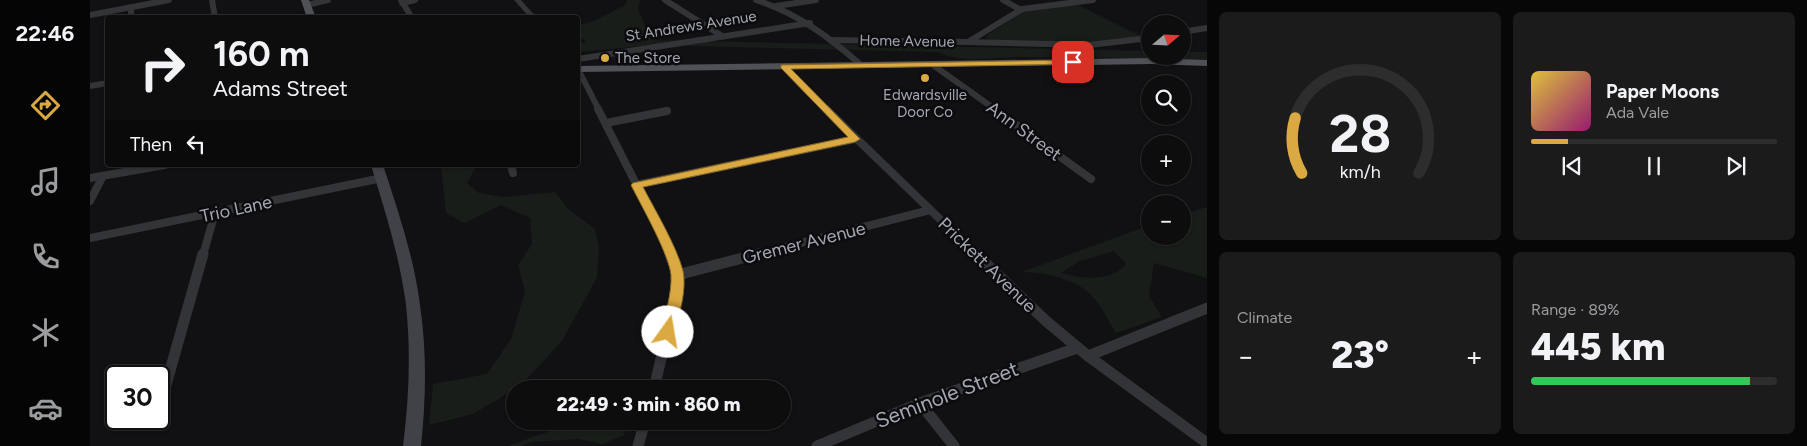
<!DOCTYPE html>
<html lang="en">
<head>
<meta charset="utf-8">
<style>
	:root { --surface:#0d0d0e; --page:#1b1b1c; --text:#f1f3f6; --muted:#9a9c9e; --line:#2d2d2e; --accent:#dba941 }
	body { margin:0; font-family:Figtree,sans-serif; background:var(--page); color:var(--text); height:100vh; display:flex; flex-direction:column; font-size:19px; white-space:nowrap }
	* { box-sizing:border-box; margin:0 }
	p { font-size:16px; color:var(--muted) }
	.icon { flex:none; width:28px; height:28px; fill:none; stroke:currentColor; stroke-width:2; stroke-linecap:round; stroke-linejoin:round }
	.map { position:relative; flex:1; overflow:hidden }
	.sheet { display:flex; flex-direction:column; gap:12px; padding:12px; background:#070708; width:600px }
	.sheet>* { flex:none }
	.banner { position:absolute; left:15px; top:15px; width:475px; height:152px; border-radius:5px; box-shadow:0 1px 4px #0004,0 0 0 1px var(--line); background:#0d0d0e; color:var(--text); overflow:hidden }
	.needle { width:32px; rotate:71deg }
	.controls { position:absolute; left:1051px; top:15px; display:grid; gap:10px }
	.controls a { display:grid; place-items:center; width:50px; height:50px; border-radius:50%; background:var(--surface); box-shadow:0 1px 4px #0004,0 0 0 1px var(--line); font-size:25px }
	.speed { position:absolute; left:15px; top:365px; display:flex; gap:10px; font-size:25px; font-weight:700; text-align:center }
	.speed>* { display:grid; place-content:center; width:65px; height:65px; border-radius:50%; background:var(--surface); box-shadow:0 1px 4px #0004,0 0 0 1px var(--line); line-height:1 }
	.speed .limit { border:2px solid #111; border-radius:8px; background:#fff; color:#111 }
	.pin { position:absolute; display:grid; place-items:center; width:42px; height:42px; color:#fff; margin:-21px; border-radius:10px; box-shadow:0 2px 8px #0006 }
	.me { position:absolute; width:55px; margin:-28px; rotate:13deg; stroke-linejoin:round; filter:drop-shadow(0 0 4px #0008) }
	.turn { display:flex; align-items:center; gap:18px; height:105px; padding:0 25px; font-size:22px }
	.turn .icon { width:65px; height:65px; stroke-width:2.5 }
	.turn b { display:block; font-size:35px; line-height:42px }
	.then { display:flex; align-items:center; height:48px; padding:0 25px; background:#0003; gap:10px; font-size:19px }
	.big { font-size:38px; font-weight:800; line-height:1.1 }
	.sheet .widget { flex:1; display:flex; flex-direction:column; justify-content:center; gap:8px; min-width:0; padding:0 18px; border-radius:8px; background:var(--page) }
	.sheet .dial { align-items:center; gap:0 }
	.dial svg { height:130px; overflow:visible; fill:none; stroke:var(--line); stroke-width:7; stroke-linecap:round; text-anchor:middle }
	.dial text { fill:var(--text); stroke:none }
	.song { display:flex; align-items:center; gap:15px }
	.cover { width:60px; height:60px; border-radius:8px; background:linear-gradient(135deg,hsl(50 70% 55%),hsl(320 70% 35%)) }
	.played { height:5px; border-radius:2px; background:linear-gradient(90deg,var(--accent) 15%,var(--line) 15%) }
	.keys { display:flex; justify-content:space-around; direction:ltr }
	.heat { display:flex; justify-content:space-between; align-items:center; font-size:28px; direction:ltr }
	.charge { height:8px; border-radius:4px; background:linear-gradient(90deg,#34c759 89%,var(--line) 0) }
	.sheet .tiles { flex:1; display:grid; gap:12px; grid-template-columns:repeat(2,1fr) }
	.trip { position:absolute; left:416px; top:380px; width:285px; height:50px; border-radius:25px; background:var(--surface); box-shadow:0 1px 4px #0004,0 0 0 1px var(--line); font-weight:800; line-height:50px; text-align:center }
	main { display:flex; flex:1; min-height:0 }
	.tab-bar { display:flex; flex-direction:column; width:90px; justify-content:space-around; align-items:center; background:#050506; color:var(--muted) }
	.tab-bar .icon { width:35px; height:35px }
	.tab-bar .on { color:var(--accent) }
	.tab-bar b { font-size:22px; color:var(--text) }
	.map>svg:first-child { display:block }
	.green { fill:#181d19; fill-rule:evenodd }
	.lines { fill:none; stroke-linecap:round; stroke-linejoin:round }
	.minor-far2 { stroke:#333437; stroke-width:6 }
	.minor-far1 { stroke:#333437; stroke-width:8 }
	.minor { stroke:#333437; stroke-width:11 }
	.tertiary { fill:#333437; fill-rule:evenodd }
	.secondary { fill:#414247; fill-rule:evenodd }
	.primary { fill:#4f5156; fill-rule:evenodd }
	.route { fill:#dba941; stroke:#8e6e2a }
	.poi-dot { fill:#dba941; stroke:#0c0c0e; stroke-width:2 }
	.labels { text-anchor:middle; stroke-width:5; stroke-linejoin:round; paint-order:stroke }
	.far-street-label { font-size:15px; fill:#a4a8b2; stroke:#0c0c0e }
	.far-poi-label { font-size:15px; fill:#a4a8b2; stroke:#0c0c0e; text-anchor:start }
	.street-label { font-size:18px; fill:#a4a8b2; stroke:#0c0c0e }
	.near-street-label { font-size:21px; fill:#a4a8b2; stroke:#0c0c0e }
</style>
</head>
<body>
<main>
<nav class="tab-bar">
<b>22:46</b>
<svg class="icon on" aria-label="directions" viewBox="0 0 24 24"><path d="M12 3l9 9-9 9-9-9zM9 14v-3h6M13 9l2 2-2 2"/></svg>
<svg class="icon" aria-label="music" viewBox="0 0 24 24"><path d="M9 18V5l10-2v13"/><circle cx="6" cy="18" r="3"/><circle cx="16" cy="16" r="3"/></svg>
<svg class="icon" aria-label="phone" viewBox="0 0 24 24"><path d="M5 4h4l2 5-3 2q2 4 5 5l2-3 5 2v4C11 20 4 13 5 4z"/></svg>
<svg class="icon" aria-label="climate" viewBox="0 0 24 24"><path d="M12 3v18M4 7l16 10M4 17L20 7"/></svg>
<svg class="icon" aria-label="car" viewBox="0 0 24 24"><path d="M5 17H2v-5l4-1 3-4h7l3 4 3 1v5h-3M9 17h6M6 11h13"/><circle cx="7" cy="17" r="2"/><circle cx="17" cy="17" r="2"/></svg>
</nav>
<div class="map">
<svg width="1117" height="446" viewBox="0 0 1117 446">
	<rect width="100%" height="100%" fill="#111113"/>
	<!-- green -->
	<g class="green">
		<path d="M537,0H550L548,9L561,40L1060,51V56H1092L1093,52H1117V60C1056,57 994,58 933,57C910,57 869,64 849,52L562,45L488,52V43L497,42L488,36V26L506,20L535,5Z"/>
		<polygon points="986,4 1053,37 1006,43 902,40 895,37 933,11"/>
		<polygon points="353,165 387,165 377,183 389,193 414,197 465,192 478,209 505,229 509,247 507,277 472,341 435,381 410,398 383,414 339,425 343,384 397,374 421,339 435,291 428,265 442,244 440,218 411,205 374,223 356,213 351,167"/>
		<path d="M1117,207V278L1064,263L1059,296L1072,317L1026,333C1017,318 1007,296 991,287C974,277 951,272 932,272L1060,225V236H1092L1093,214ZM1024,251L1036,264C1021,282 991,279 971,273L990,261Z"/>
		<polygon points="488,421 539,421 534,435 513,444 488,439 441,442 432,446 418,446"/>
	</g>
	<g class="lines">
		<!-- minor-far2 -->
		<g class="minor-far2">
			<polyline points="122,0 125,18"/>
			<polyline points="311,0 322,18"/>
			<polyline points="575,0 632,36"/>
			<path d="M666,0C707,13 739,37 771,65"/>
			<polyline points="913,0 931,10"/>
			<polyline points="312,3 325,0"/>
			<polyline points="217,5 238,0"/>
			<polyline points="686,6 726,0"/>
			<polyline points="41,7 41,18"/>
			<polyline points="0,15 79,0"/>
			<polyline points="432,18 442,16"/>
			<polyline points="1092,32 1117,28"/>
			<polyline points="740,40 878,42 932,9 1003,0"/>
			<polyline points="878,42 999,45 1060,38"/>
			<polyline points="488,59 720,23"/>
			<polyline points="843,65 906,110"/>
			<polyline points="694,67 737,110"/>
			<polyline points="488,69 509,110"/>
			<polyline points="0,86 18,83"/>
		</g>
		<!-- minor-far1 -->
		<g class="minor-far1">
			<polyline points="508,109 573,237 580,255"/>
			<polyline points="736,109 887,255"/>
			<polyline points="904,109 1001,179"/>
			<polyline points="516,123 577,111"/>
			<polyline points="421,165 423,173"/>
			<polyline points="0,178 75,165"/>
			<polyline points="546,185 765,139"/>
			<polyline points="0,201 13,176"/>
			<polyline points="0,238 292,178"/>
			<polyline points="113,255 125,213"/>
			<polyline points="664,255 840,210"/>
		</g>
		<!-- minor -->
		<g class="minor">
			<polyline points="886,254 956,321 998,356 1117,443"/>
			<polyline points="587,275 668,254"/>
			<polyline points="998,356 1117,308"/>
			<polyline points="564,389 587,289 587,272 580,254"/>
			<polyline points="830,403 864,446"/>
			<polyline points="70,406 113,254"/>
			<polyline points="548,446 555,421"/>
			<polyline points="727,446 830,403 987,348"/>
		</g>
		<!-- tertiary -->
		<polygon class="tertiary" points="424,0 431,0 447,18 440,18"/>
		<!-- secondary -->
		<path class="secondary" d="M281,165H293C308,211 324,257 330,305C337,352 336,399 331,446H313C319,399 321,352 316,305C310,258 295,211 281,165Z"/>
		<!-- primary -->
		<g class="primary">
			<polygon points="211,0 219,0 226,18 217,18"/>
			<polygon points="1062,58 1117,60 1117,66 1062,64 488,72 488,66"/>
		</g>
	</g>
	<!-- route -->
	<path class="route" d="M983,60L986,61V64L701,69L770,139L765,142L553,187C566,212 586,245 593,271C597,290 589,314 585,332L583,336L578,338L573,336L571,332C575,314 582,294 581,275C579,254 551,205 541,185L543,183L758,137L691,68V65Z"/>
	<!-- markers -->
	<g class="poi-dot">
		<circle cx="515" cy="58" r="5"/>
		<circle cx="835" cy="78" r="5"/>
	</g>
	<g class="labels">
		<!-- far-street labels -->
		<g class="far-street-label">
			<text transform="translate(601 26) rotate(-9)" y="5">St Andrews Avenue</text>
			<text transform="translate(817 41) rotate(1)" y="5">Home Avenue</text>
		</g>
		<!-- far-poi labels -->
		<g class="far-poi-label">
			<text x="525" y="63">The Store</text>
			<text x="835" y="100" text-anchor="middle">Edwardsville<tspan x="835" dy="17">Door Co</tspan></text>
		</g>
		<!-- street labels -->
		<g class="street-label">
			<text transform="translate(934 131) rotate(36)" y="6">Ann Street</text>
			<text transform="translate(146 209) rotate(-12)" y="6">Trio Lane</text>
			<text transform="translate(714 243) rotate(-14)" y="6">Gremer Avenue</text>
			<text transform="translate(897 265) rotate(44)" y="6">Prickett Avenue</text>
		</g>
		<!-- near-street labels -->
		<g class="near-street-label">
			<text transform="translate(857 395) rotate(-21)" y="7">Seminole Street</text>
		</g>
	</g>
</svg>
<div class="controls">
<a><svg class="needle" viewBox="-14 -14 28 28"><path d="M0-13l5 13h-10z" fill="#e53935"/><path d="M0 13l5-13h-10z" fill="#9a9c9e"/></svg></a>
<a><svg class="icon" aria-label="search" viewBox="0 0 24 24"><circle cx="10" cy="10" r="6"/><path d="M15 15l6 6"/></svg></a>
<a>+</a>
<a>−</a>
</div>
<div class="speed"><div class="limit">30</div></div>
<div class="pin" style="left:983px;top:62px;background:#d93025"><svg class="icon" aria-label="arrive" viewBox="0 0 24 24"><path d="M6 21V4h12l-3 4 3 4H6"/></svg></div>
<svg class="me" style="left:578px;top:332px" viewBox="-20 -20 40 40"><circle r="19" fill="#fff"/><path d="M0-13L10 11 0 6-10 11z" fill="#dba941"/></svg>
<div class="trip">22:49 · 3 min · 860 m</div>
<div class="banner">
<div class="turn"><svg class="icon" aria-label="right" viewBox="0 0 24 24"><path d="M7 20v-9h11M14 6l5 5-5 5"/></svg><div><b>160 m</b>Adams Street</div></div>
<div class="then">Then<svg class="icon" aria-label="left" viewBox="0 0 24 24"><path d="M17 20v-9H6M10 6l-5 5 5 5"/></svg></div>
</div>
</div>
<section class="sheet">
<div class="tiles">
<div class="widget dial"><svg viewBox="0 0 100 80">
<path d="M14 69A42 42 0 1 1 86 69"/>
<path d="M14 69A42 42 0 0 1 10 35" stroke="#dba941"/>
<text x="50" y="56" font-size="32" font-weight="700">28</text>
<text x="50" y="72" font-size="11">km/h</text>
</svg></div>
<div class="widget">
<div class="song"><i class="cover"></i><div><b>Paper Moons</b><p>Ada Vale</p></div></div>
<div class="played"></div>
<div class="keys"><svg class="icon" aria-label="previous" viewBox="0 0 24 24"><path d="M18 5L8 12l10 7zM5 5v14"/></svg><svg class="icon" aria-label="pause" viewBox="0 0 24 24"><path d="M8 5v14M16 5v14"/></svg><svg class="icon" aria-label="next" viewBox="0 0 24 24"><path d="M6 5l10 7-10 7zM19 5v14"/></svg></div>
</div>
<div class="widget"><p>Climate</p>
<div class="heat"><a>−</a><b class="big">23°</b><a>+</a></div>
</div>
<div class="widget"><p>Range · 89%</p><b class="big">445 km</b><div class="charge"></div></div>
</div>
</section>
</main>
</body>
</html>
